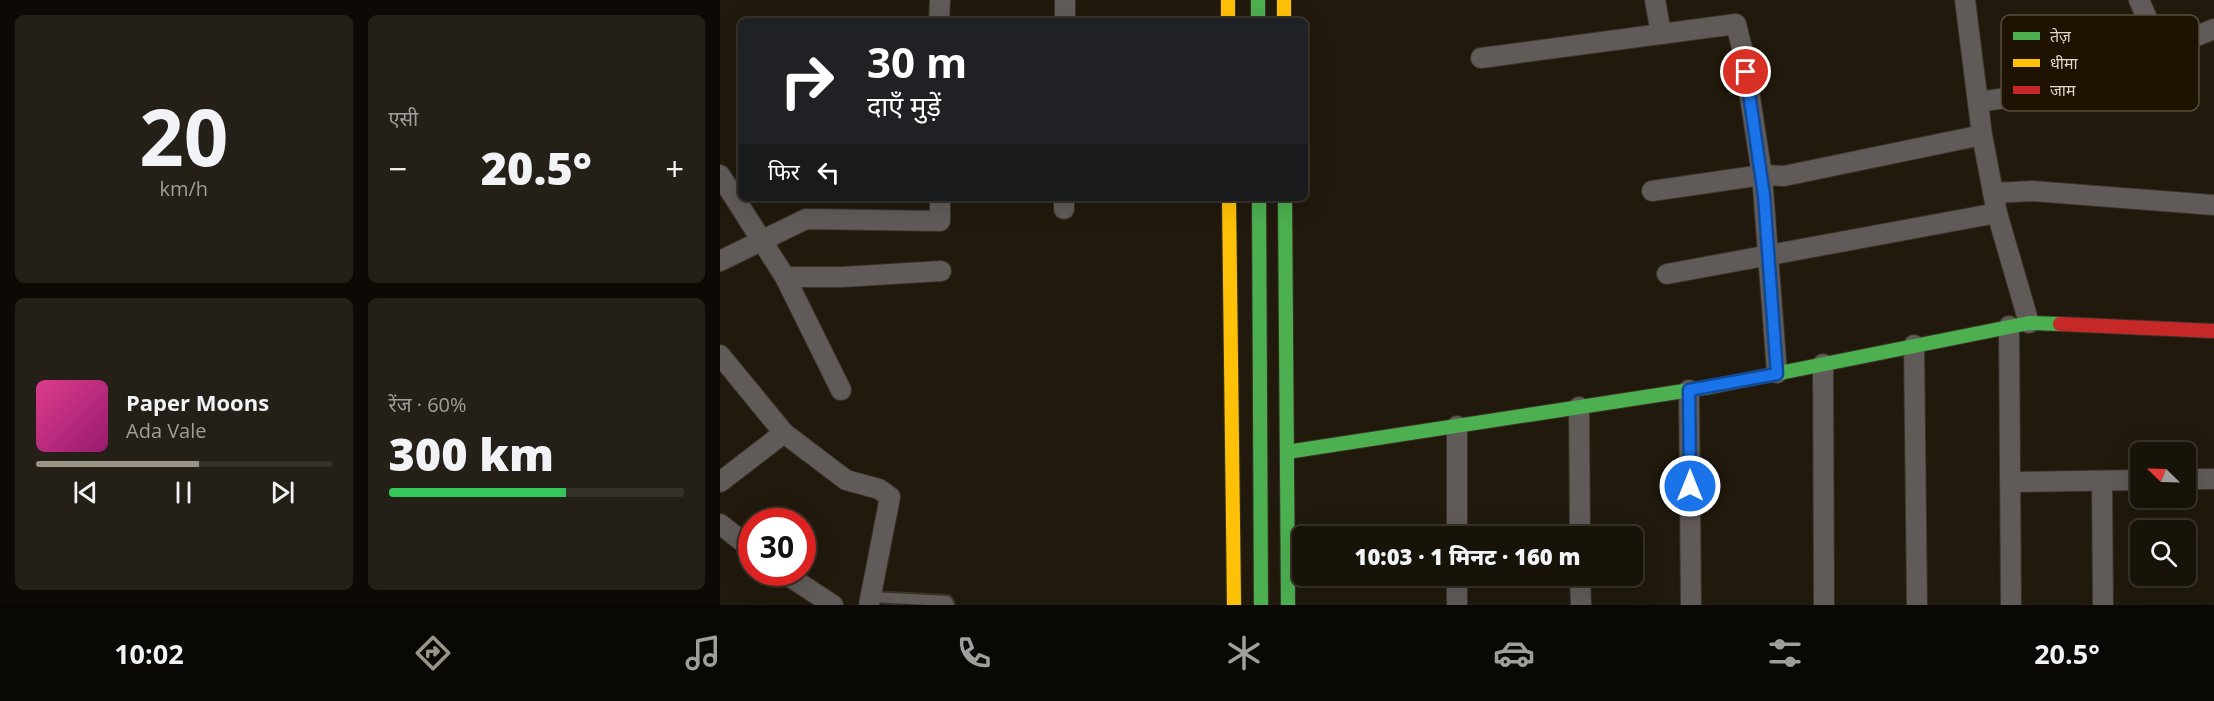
<!DOCTYPE html>
<html lang="hi">
<head>
<meta charset="utf-8">
<style>
	:root { --surface:#181309; --page:#252017; --text:#f1f3f6; --muted:#9f9e9c; --line:#36322a; --accent:#9c9487 }
	body { margin:0; font-family:"Open Sans","Noto Sans Devanagari",sans-serif; background:var(--page); color:var(--text); height:100vh; display:flex; flex-direction:column; font-size:22px; white-space:nowrap }
	* { box-sizing:border-box; margin:0 }
	p { font-size:20px; color:var(--muted) }
	.icon { flex:none; width:33px; height:33px; fill:none; stroke:currentColor; stroke-width:2; stroke-linecap:round; stroke-linejoin:round }
	.map { position:relative; flex:1; overflow:hidden }
	.sheet { display:flex; flex-direction:column; gap:15px; padding:15px; background:#0d0a05; width:720px }
	.sheet>* { flex:none }
	.top-card { position:absolute; left:18px; top:18px; width:570px; height:183px; border-radius:9px; box-shadow:0 6px 24px #0002,0 0 0 2px var(--line); background:#202124; color:#fff; overflow:hidden }
	.needle { width:39px; rotate:293deg }
	.controls { position:absolute; left:1410px; top:442px; display:grid; gap:12px }
	.controls a { display:grid; place-items:center; width:66px; height:66px; border-radius:9px; background:var(--surface); box-shadow:0 6px 24px #0002,0 0 0 2px var(--line); font-size:30px }
	.speed { position:absolute; left:18px; top:508px; display:flex; gap:12px; font-size:30px; font-weight:700; text-align:center }
	.speed>* { display:grid; place-content:center; width:78px; height:78px; border-radius:50%; background:var(--surface); box-shadow:0 6px 24px #0002,0 0 0 2px var(--line); line-height:1 }
	.speed .limit { border:9px solid #d22; background:#fff; color:#111 }
	.pin { position:absolute; display:grid; place-items:center; width:51px; height:51px; color:#fff; margin:-26px; border:3px solid #fff; border-radius:50%; box-shadow:0 2px 6px #0007 }
	.me { position:absolute; width:66px; margin:-33px; rotate:0deg; stroke-linejoin:round; filter:drop-shadow(0 0 4px #0008) }
	.turn { display:flex; align-items:center; gap:21px; height:126px; padding:0 30px; font-size:27px }
	.turn .icon { width:78px; height:78px; stroke-width:2.5 }
	.turn b { display:block; font-size:42px; line-height:51px }
	.then { display:flex; align-items:center; height:57px; padding:0 30px; background:#0003; gap:12px; font-size:22px }
	.big { font-size:45px; font-weight:800; line-height:1.1 }
	.sheet .tile { flex:1; display:flex; flex-direction:column; justify-content:center; gap:9px; min-width:0; padding:0 21px; border-radius:9px; background:var(--page) }
	.sheet .dial { align-items:center; gap:0 }
	.dial b { font-size:78px; line-height:1 }
	.song { display:flex; align-items:center; gap:18px }
	.cover { width:72px; height:72px; border-radius:9px; background:linear-gradient(135deg,hsl(330 70% 55%),hsl(320 70% 35%)) }
	.played { height:6px; border-radius:3px; background:linear-gradient(90deg,var(--accent) 55%,var(--line) 55%) }
	.keys { display:flex; justify-content:space-around; direction:ltr }
	.heat { display:flex; justify-content:space-between; align-items:center; font-size:33px; direction:ltr }
	.charge { height:9px; border-radius:4px; background:linear-gradient(90deg,#34c759 60%,var(--line) 0) }
	.sheet .tiles { flex:1; display:grid; gap:15px; grid-template-columns:repeat(2,1fr) }
	.trip { position:absolute; left:572px; top:526px; width:351px; height:60px; border-radius:9px; background:var(--surface); box-shadow:0 6px 24px #0002,0 0 0 2px var(--line); font-weight:800; line-height:60px; text-align:center }
	.menu { display:flex; height:96px; justify-content:space-around; align-items:center; background:#0a0804; color:var(--muted) }
	.menu .icon { width:42px; height:42px }
	.menu .active { color:var(--accent) }
	.menu b { font-size:27px; color:var(--text) }
	main { display:flex; flex:1; min-height:0 }
	.map>svg:first-child { display:block }
	.lines { fill:none; stroke-linecap:round; stroke-linejoin:round }
	.lane-casing { stroke:#393328; stroke-width:14 }
	.street-casing { stroke:#393328; stroke-width:22 }
	.fast-casing { stroke:#393328; stroke-width:16 }
	.slow-casing { stroke:#393328; stroke-width:16 }
	.jam-casing { stroke:#393328; stroke-width:16 }
	.lane { stroke:#605a58; stroke-width:10 }
	.street { stroke:#605a58; stroke-width:20 }
	.fast { stroke:#4caf50; stroke-width:14 }
	.slow { stroke:#ffc107; stroke-width:14 }
	.jam { stroke:#c62828; stroke-width:14 }
	.route-casing { stroke:#114b97; stroke-width:15 }
	.route { stroke:#1a73e8; stroke-width:10 }
	.key { fill:#1e1200; stroke:#584d3c; stroke-width:1.5 }
	.key-label { font-size:16px; fill:#dfd7c9 }
</style>
</head>
<body>
<main>
<section class="sheet">
<div class="tiles">
<div class="tile dial"><b>20</b><p>km/h</p></div>
<div class="tile"><p>एसी</p>
<div class="heat"><a>−</a><b class="big">20.5°</b><a>+</a></div>
</div>
<div class="tile">
<div class="song"><i class="cover"></i><div><b>Paper Moons</b><p>Ada Vale</p></div></div>
<div class="played"></div>
<div class="keys"><svg class="icon" aria-label="previous" viewBox="0 0 24 24"><path d="M18 5L8 12l10 7zM5 5v14"/></svg><svg class="icon" aria-label="pause" viewBox="0 0 24 24"><path d="M8 5v14M16 5v14"/></svg><svg class="icon" aria-label="next" viewBox="0 0 24 24"><path d="M6 5l10 7-10 7zM19 5v14"/></svg></div>
</div>
<div class="tile"><p>रेंज · 60%</p><b class="big">300 km</b><div class="charge"></div></div>
</div>
</section>
<div class="map">
<svg width="1494" height="605" viewBox="0 0 1494 605">
	<rect width="100%" height="100%" fill="#20190c"/>
	<g class="lines">
		<!-- lane casing -->
		<g class="lane-casing">
			<polyline id="lane" points="151,597 227,601 229,605"/>
		</g>
		<!-- street casing -->
		<g class="street-casing">
			<g id="street">
				<polyline points="935,0 941,33"/>
				<polyline points="1245,0 1262,135 1277,213 1309,323"/>
				<polyline points="1419,0 1441,50"/>
				<polyline points="219,21 220,0"/>
				<polyline points="345,21 345,0"/>
				<polyline points="761,58 1016,24 1023,52 1042,175 1057,373"/>
				<polyline points="1258,102 1342,90 1494,29"/>
				<polyline points="0,175 65,277"/>
				<polyline points="932,191 1042,175 1064,176 1262,135"/>
				<polyline points="1273,193 1312,191 1494,205"/>
				<polyline points="344,198 344,209"/>
				<polyline points="0,261 86,219 220,221 220,198"/>
				<polyline points="947,274 1277,213"/>
				<polyline points="1289,326 1291,605"/>
				<polyline points="1194,345 1197,605"/>
				<polyline points="0,355 64,433 126,480 159,489 170,497 149,605"/>
				<polyline points="1103,364 1104,605"/>
				<polyline points="121,390 65,277 122,277 221,271"/>
				<polyline points="969,390 971,605"/>
				<polyline points="859,407 860,537"/>
				<polyline points="1466,479 1494,479"/>
				<polyline points="1382,481 1383,605"/>
				<polyline points="0,482 64,433"/>
				<polyline points="1290,482 1420,480"/>
				<polyline points="0,524 32,549"/>
				<polyline points="737,537 737,426"/>
				<polyline points="64,573 113,605"/>
				<polyline points="860,576 861,605"/>
				<polyline points="737,605 737,576"/>
			</g>
		</g>
		<!-- fast casing -->
		<g class="fast-casing">
			<g id="fast">
				<polyline points="538,0 538,21"/>
				<polyline points="539,198 541,605"/>
				<polyline points="565,198 568,605"/>
				<polyline points="567,452 990,387 1309,323 1340,324"/>
			</g>
		</g>
		<!-- slow casing -->
		<g class="slow-casing">
			<g id="slow">
				<polyline points="508,0 508,21"/>
				<polyline points="564,0 564,21"/>
				<polyline points="509,198 514,605"/>
			</g>
		</g>
		<!-- jam casing -->
		<g class="jam-casing">
			<polyline id="jam" points="1340,324 1494,331"/>
		</g>
		<!-- lane -->
		<use href="#lane" class="lane"/>
		<!-- street -->
		<use href="#street" class="street"/>
		<!-- fast -->
		<use href="#fast" class="fast"/>
		<!-- slow -->
		<use href="#slow" class="slow"/>
		<!-- jam -->
		<use href="#jam" class="jam"/>
	</g>
	<g class="lines">
		<!-- route casing -->
		<g class="route-casing">
			<polyline id="route" points="970,486 969,390 1057,374 1044,196 1026,72"/>
		</g>
		<!-- route -->
		<use href="#route" class="route"/>
	</g>
	<!-- legend -->
	<rect x="1281" y="15" width="198" height="96" rx="9" class="key"/>
	<rect x="1293" y="32" width="27" height="8" fill="#4caf50"/>
	<rect x="1293" y="59" width="27" height="8" fill="#ffc107"/>
	<rect x="1293" y="86" width="27" height="8" fill="#c62828"/>
	<g class="key-label">
		<text x="1330" y="42">तेज़</text>
		<text x="1330" y="69">धीमा</text>
		<text x="1330" y="96">जाम</text>
	</g>
</svg>
<div class="controls">
<a><svg class="needle" viewBox="-14 -14 28 28"><path d="M0-13l5 13h-10z" fill="#e53935"/><path d="M0 13l5-13h-10z" fill="#9f9e9c"/></svg></a>
<a><svg class="icon" aria-label="search" viewBox="0 0 24 24"><circle cx="10" cy="10" r="6"/><path d="M15 15l6 6"/></svg></a>
</div>
<div class="speed"><div class="limit">30</div></div>
<div class="pin" style="left:1026px;top:72px;background:#d93025"><svg class="icon" aria-label="arrive" viewBox="0 0 24 24"><path d="M6 21V4h12l-3 4 3 4H6"/></svg></div>
<svg class="me" style="left:970px;top:486px" viewBox="-20 -20 40 40"><circle r="17" fill="#1a73e8" stroke="#fff" stroke-width="3"/><path d="M0-11L8 9 0 5-8 9z" fill="#fff"/></svg>
<div class="trip">10:03 · 1 मिनट · 160 m</div>
<div class="top-card">
<div class="turn"><svg class="icon" aria-label="right" viewBox="0 0 24 24"><path d="M7 20v-9h11M14 6l5 5-5 5"/></svg><div><b>30 m</b>दाएँ मुड़ें</div></div>
<div class="then">फिर<svg class="icon" aria-label="left" viewBox="0 0 24 24"><path d="M17 20v-9H6M10 6l-5 5 5 5"/></svg></div>
</div>
</div>
</main>
<nav class="menu">
<b>10:02</b>
<svg class="icon active" aria-label="directions" viewBox="0 0 24 24"><path d="M12 3l9 9-9 9-9-9zM9 14v-3h6M13 9l2 2-2 2"/></svg>
<svg class="icon" aria-label="music" viewBox="0 0 24 24"><path d="M9 18V5l10-2v13"/><circle cx="6" cy="18" r="3"/><circle cx="16" cy="16" r="3"/></svg>
<svg class="icon" aria-label="phone" viewBox="0 0 24 24"><path d="M5 4h4l2 5-3 2q2 4 5 5l2-3 5 2v4C11 20 4 13 5 4z"/></svg>
<svg class="icon" aria-label="climate" viewBox="0 0 24 24"><path d="M12 3v18M4 7l16 10M4 17L20 7"/></svg>
<svg class="icon" aria-label="car" viewBox="0 0 24 24"><path d="M5 17H2v-5l4-1 3-4h7l3 4 3 1v5h-3M9 17h6M6 11h13"/><circle cx="7" cy="17" r="2"/><circle cx="17" cy="17" r="2"/></svg>
<svg class="icon" aria-label="filters" viewBox="0 0 24 24"><path d="M4 7h16M4 17h16"/><circle cx="9" cy="7" r="2"/><circle cx="15" cy="17" r="2"/></svg>
<b>20.5°</b>
</nav>
</body>
</html>
